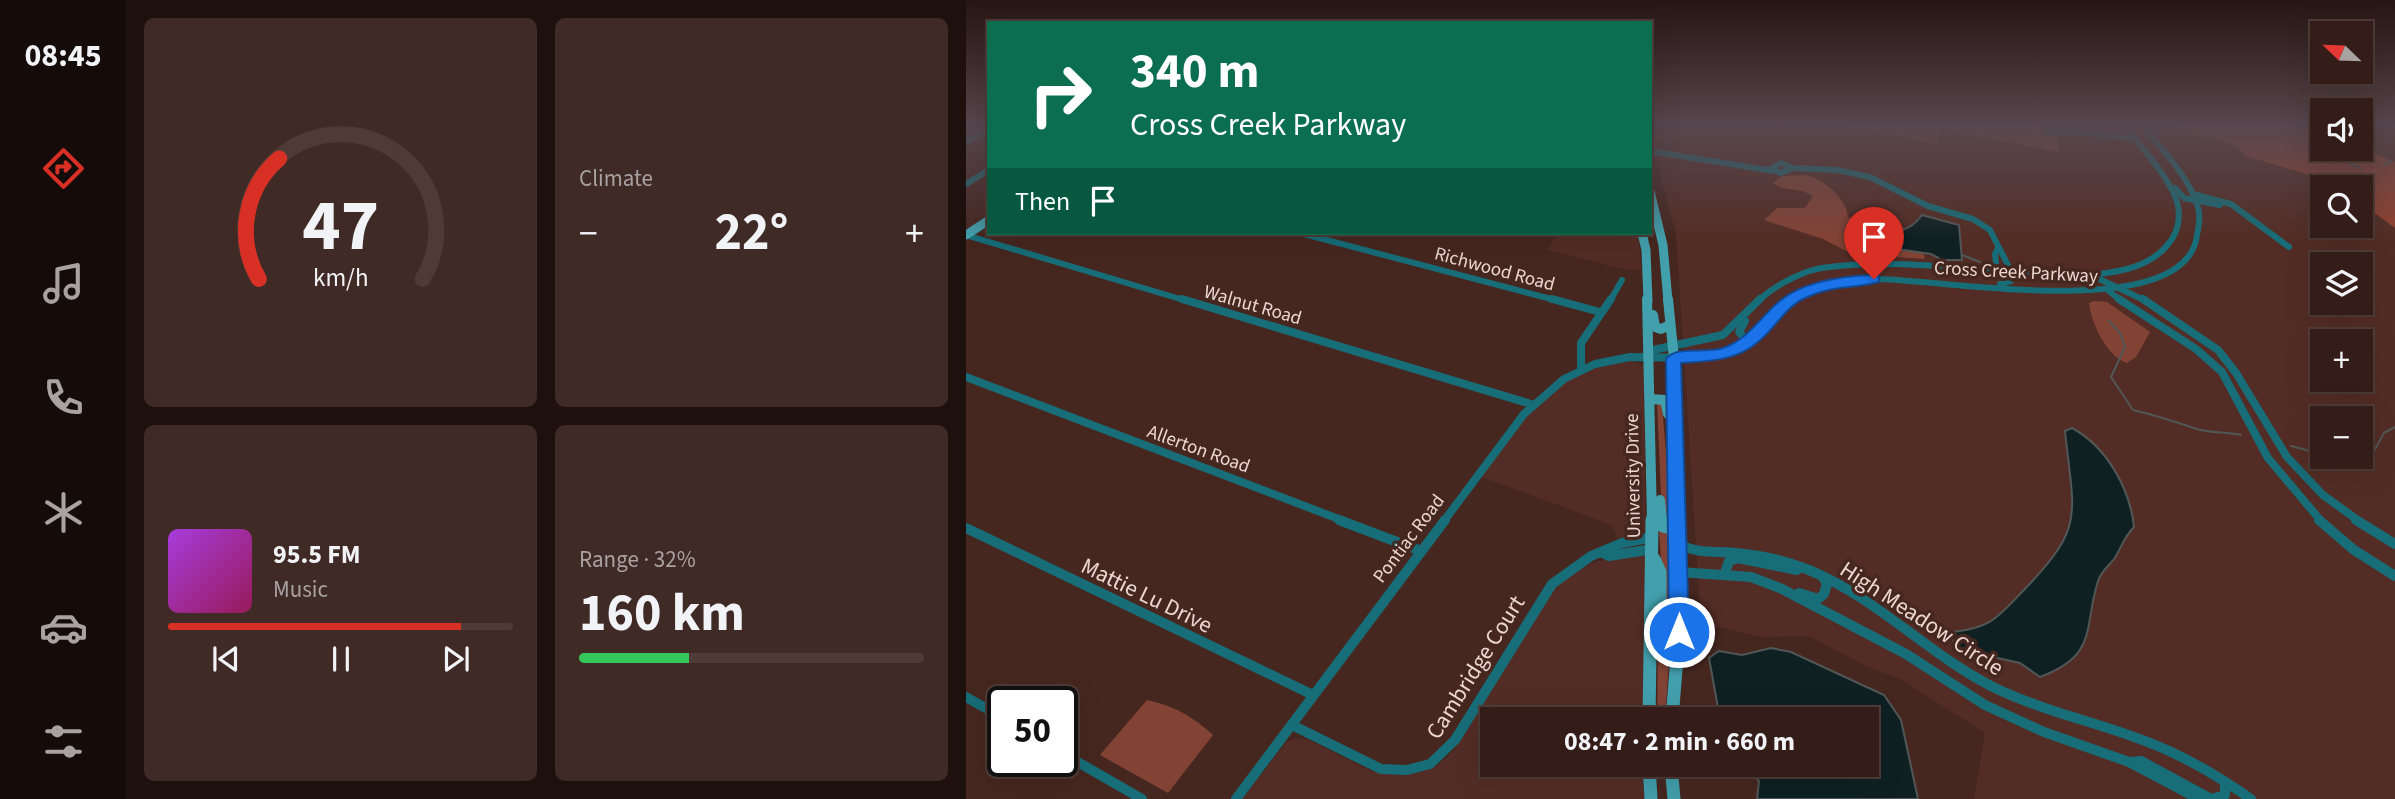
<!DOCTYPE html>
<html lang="en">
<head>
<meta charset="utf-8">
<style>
	:root { --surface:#341d18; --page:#3f2a25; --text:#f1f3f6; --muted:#a9a2a2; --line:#4e3b37; --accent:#d93025 }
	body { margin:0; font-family:"Source Sans 3",sans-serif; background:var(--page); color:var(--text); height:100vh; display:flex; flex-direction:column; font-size:26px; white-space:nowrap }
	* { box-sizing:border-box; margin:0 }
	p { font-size:23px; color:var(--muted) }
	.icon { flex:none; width:38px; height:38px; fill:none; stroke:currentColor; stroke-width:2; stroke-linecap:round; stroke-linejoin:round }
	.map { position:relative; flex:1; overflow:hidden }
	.panel { display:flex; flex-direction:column; gap:18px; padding:18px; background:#1d100d; width:840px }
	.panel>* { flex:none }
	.guide { position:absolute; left:21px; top:21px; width:665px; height:214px; border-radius:0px; box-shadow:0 7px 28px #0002,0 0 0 2px var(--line); background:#0b6e4f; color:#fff; overflow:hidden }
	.needle { width:46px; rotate:293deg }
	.fabs { position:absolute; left:1344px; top:21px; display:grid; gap:14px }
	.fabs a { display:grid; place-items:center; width:63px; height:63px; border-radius:0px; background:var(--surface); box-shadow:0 7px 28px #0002,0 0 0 2px var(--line); font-size:35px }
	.speed { position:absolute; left:21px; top:686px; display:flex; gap:14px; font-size:35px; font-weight:700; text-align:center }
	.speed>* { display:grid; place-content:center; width:91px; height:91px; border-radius:50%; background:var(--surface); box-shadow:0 7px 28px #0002,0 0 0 2px var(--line); line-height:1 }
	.speed .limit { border:4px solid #111; border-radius:10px; background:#fff; color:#111 }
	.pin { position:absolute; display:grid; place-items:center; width:60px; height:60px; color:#fff; margin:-72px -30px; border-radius:50% 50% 50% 0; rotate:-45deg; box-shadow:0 0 7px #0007 }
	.pin .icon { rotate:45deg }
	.me { position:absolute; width:77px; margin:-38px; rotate:0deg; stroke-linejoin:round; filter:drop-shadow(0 0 5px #0008) }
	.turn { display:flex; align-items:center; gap:24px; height:147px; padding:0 28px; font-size:32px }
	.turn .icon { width:91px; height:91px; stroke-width:2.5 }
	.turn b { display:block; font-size:49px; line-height:60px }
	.then { display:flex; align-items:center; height:66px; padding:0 28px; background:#0003; gap:14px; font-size:26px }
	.big { font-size:52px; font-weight:700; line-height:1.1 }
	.panel .widget { flex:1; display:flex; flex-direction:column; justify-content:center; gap:10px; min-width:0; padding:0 24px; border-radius:10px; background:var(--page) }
	.panel .dial { align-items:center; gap:0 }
	.dial svg { height:182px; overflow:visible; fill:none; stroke:var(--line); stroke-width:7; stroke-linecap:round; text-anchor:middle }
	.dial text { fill:var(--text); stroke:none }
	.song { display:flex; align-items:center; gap:21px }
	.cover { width:84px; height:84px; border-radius:10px; background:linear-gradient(135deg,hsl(280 70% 55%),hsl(330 70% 35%)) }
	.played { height:7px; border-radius:4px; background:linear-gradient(90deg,var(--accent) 85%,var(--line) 85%) }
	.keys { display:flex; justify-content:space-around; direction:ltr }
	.heat { display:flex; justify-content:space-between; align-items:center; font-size:38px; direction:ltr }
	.charge { height:10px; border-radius:5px; background:linear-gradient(90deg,#34c759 32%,var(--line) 0) }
	.panel .tiles { flex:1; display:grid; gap:18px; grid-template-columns:repeat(2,1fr) }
	.trip { position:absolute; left:514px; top:707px; width:399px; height:70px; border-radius:0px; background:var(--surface); box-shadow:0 7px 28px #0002,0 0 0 2px var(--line); font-weight:700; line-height:70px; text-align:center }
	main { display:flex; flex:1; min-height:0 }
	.menu { display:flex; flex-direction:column; width:126px; justify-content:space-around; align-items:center; background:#150c0a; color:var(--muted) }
	.menu .icon { width:49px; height:49px }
	.menu .current { color:var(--accent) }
	.menu b { font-size:32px; color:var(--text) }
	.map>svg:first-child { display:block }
	.built { fill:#532d25; fill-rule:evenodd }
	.green { fill:#824335 }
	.forest { fill:#944330 }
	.water { fill:#0f2023; stroke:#515757; stroke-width:2 }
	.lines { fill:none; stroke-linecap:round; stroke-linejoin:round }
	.stream { stroke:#515757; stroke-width:2 }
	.minor-far2 { stroke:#176d78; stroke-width:6 }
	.minor-far1 { stroke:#176d78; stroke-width:8 }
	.minor { stroke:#176d78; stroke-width:10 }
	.major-far2 { stroke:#429fac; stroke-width:9 }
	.major-far1 { stroke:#429fac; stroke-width:10 }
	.major { stroke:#429fac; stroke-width:13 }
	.route { fill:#1a73e8; stroke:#114b97; stroke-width:2 }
	.labels { text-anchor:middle; stroke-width:7; stroke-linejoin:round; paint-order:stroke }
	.street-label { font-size:19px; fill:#ebd6d1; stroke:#462720 }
	.near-street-label { font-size:23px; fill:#ebd6d1; stroke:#462720 }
</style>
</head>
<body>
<main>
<nav class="menu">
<b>08:45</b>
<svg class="icon current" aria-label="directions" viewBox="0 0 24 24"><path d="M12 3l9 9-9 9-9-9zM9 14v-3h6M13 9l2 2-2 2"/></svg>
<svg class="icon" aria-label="music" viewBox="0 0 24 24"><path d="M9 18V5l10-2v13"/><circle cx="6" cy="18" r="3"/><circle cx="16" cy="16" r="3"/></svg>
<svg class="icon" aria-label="phone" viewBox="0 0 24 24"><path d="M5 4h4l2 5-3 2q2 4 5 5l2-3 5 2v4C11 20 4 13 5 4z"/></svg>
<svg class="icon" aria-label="climate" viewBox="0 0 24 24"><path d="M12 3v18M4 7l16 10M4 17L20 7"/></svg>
<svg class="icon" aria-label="car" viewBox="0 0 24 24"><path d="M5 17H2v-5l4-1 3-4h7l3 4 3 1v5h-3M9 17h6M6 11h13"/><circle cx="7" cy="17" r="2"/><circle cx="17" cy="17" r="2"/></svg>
<svg class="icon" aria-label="filters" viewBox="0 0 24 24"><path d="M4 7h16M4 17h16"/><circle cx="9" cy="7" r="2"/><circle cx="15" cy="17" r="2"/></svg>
</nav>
<section class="panel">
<div class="tiles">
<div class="widget dial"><svg viewBox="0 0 100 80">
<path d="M14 69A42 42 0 1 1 86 69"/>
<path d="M14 69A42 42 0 0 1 23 16" stroke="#d93025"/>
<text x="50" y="56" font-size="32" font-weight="700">47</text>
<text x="50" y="72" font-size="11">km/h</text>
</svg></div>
<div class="widget"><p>Climate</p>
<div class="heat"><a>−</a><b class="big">22°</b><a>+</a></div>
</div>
<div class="widget">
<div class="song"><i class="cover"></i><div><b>95.5 FM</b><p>Music</p></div></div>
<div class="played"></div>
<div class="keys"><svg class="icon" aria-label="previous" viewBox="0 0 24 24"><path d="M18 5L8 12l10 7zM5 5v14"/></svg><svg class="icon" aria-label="pause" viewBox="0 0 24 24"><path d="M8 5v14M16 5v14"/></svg><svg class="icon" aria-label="next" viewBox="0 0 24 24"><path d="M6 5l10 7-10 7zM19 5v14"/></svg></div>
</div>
<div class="widget"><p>Range · 32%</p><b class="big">160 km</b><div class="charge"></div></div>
</div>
</section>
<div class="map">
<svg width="1429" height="799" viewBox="0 0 1429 799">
	<rect width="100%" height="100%" fill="#462720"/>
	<!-- built -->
	<g class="built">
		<path d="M687,126H883L971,143L974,129L1092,152L1093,136L1162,140L1154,126H1356V149H1395V126H1429V799H1008L1019,733L933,678L902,667L843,636L796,637L735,623L710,233L688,153ZM1356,187H1395V226H1356ZM1356,264H1395V303H1356ZM1356,341H1395V380H1356ZM1356,418H1395V457H1356Z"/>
		<polygon points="593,233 669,233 673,237 675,270 658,269 580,250"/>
		<polygon points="666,361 678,366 679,531 652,538 646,525 513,476 549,429 585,390 626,369"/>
		<polygon points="671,553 680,555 677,719 527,719 527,765 676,765 678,799 276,799 321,742 330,738 342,740 407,772 449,774 473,765 488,750 576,605 597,577 632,561"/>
	</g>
	<!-- green -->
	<g class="green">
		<polygon points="883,126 1073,126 1078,134 1093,136 1092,152 975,129 971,144"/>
		<path d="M841,175C860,181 880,198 882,217L933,228L954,243L959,259L886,254L857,239L798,220L811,208H839L847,196C833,187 820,193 807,183L816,176Z"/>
		<path d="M1128,301L1141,302L1184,332L1170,357L1161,363C1141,357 1125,323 1123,303Z"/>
		<polygon points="691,401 696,405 706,523 696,519"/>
		<polygon points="693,531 707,534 705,616 700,633"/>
		<polygon points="692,644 704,647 699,719 691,719"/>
		<path d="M181,700C208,706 226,716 247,735L202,793L134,755Z"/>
	</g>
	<!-- forest -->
	<path class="forest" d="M1219,126H1356V149L1395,147L1429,162V228L1395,203V187H1362L1337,173L1280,156C1266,135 1233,140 1212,130Z"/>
	<!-- water -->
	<g class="water">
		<path d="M956,215L993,225L996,260H976L965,254L903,245L904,238L897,234L900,230C924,228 938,239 956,215Z"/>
		<path d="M1106,428C1141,447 1164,489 1168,527C1157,538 1156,547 1148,559C1142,567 1136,570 1132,581C1117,628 1133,655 1074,677L1054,663L996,650L987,643V632C1024,628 1031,618 1055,593C1120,526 1108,518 1099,431Z"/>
		<polygon points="805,648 825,652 918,695 935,720 952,799 791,799 793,781 776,765 901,765 901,719 754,719 743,658 753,651 776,655"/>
	</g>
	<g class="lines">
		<!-- stream -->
		<g class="stream">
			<polyline points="1384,157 1380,161 1395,169"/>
			<polyline points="1418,165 1426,161"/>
			<polyline points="996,255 1014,262"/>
			<path d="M1143,321L1154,333L1159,347L1145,377L1167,410C1189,415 1210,422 1231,429C1243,433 1261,432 1275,435"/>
			<path d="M1325,446C1355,453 1376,464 1407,453L1418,433L1429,427"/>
		</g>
		<!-- minor-far2 -->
		<g class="minor-far2">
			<polyline points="1077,126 1083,133 1100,131"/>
			<polyline points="1090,126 1100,131 1167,138"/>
			<polyline points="0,142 23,129"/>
			<polyline points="684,151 808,171"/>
			<polygon points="815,163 827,168 814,173 806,168"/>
			<polyline points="827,168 871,170 904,177 962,206 1007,219 1024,230 1046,273 1045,281 1034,284"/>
			<polyline points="0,184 23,170"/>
			<polyline points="1209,188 1218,198 1254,205"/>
			<polyline points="1227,194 1265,204 1323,247"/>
			<polyline points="334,233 593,301"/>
			<polyline points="0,235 221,301"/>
			<polyline points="1031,272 1029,254 1032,248"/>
			<polyline points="1127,276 1180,301"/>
			<polyline points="1143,291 1155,301"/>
			<polyline points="644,301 656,280"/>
			<path d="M792,301C809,285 839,269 863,267C927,259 996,269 1060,273C1094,275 1128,278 1161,269C1191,261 1218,239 1212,206C1208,182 1174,146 1159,126"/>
			<path d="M824,301C848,286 877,280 905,279C967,277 1220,327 1231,235C1233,225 1235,215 1231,204C1221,174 1196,150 1177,126"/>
		</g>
		<!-- minor-far1 -->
		<g class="minor-far1">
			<polyline points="216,299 565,404"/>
			<polyline points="586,299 634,312"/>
			<polyline points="1153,299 1230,349 1256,372 1302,458 1355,521"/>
			<polyline points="1177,299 1252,350 1270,373 1321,457 1357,495 1393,521"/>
			<polyline points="779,321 773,332 778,338 786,339"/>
			<polyline points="682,355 687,350 757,335 794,299"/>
			<polyline points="615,368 615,343 645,299"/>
			<polyline points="0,377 378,521"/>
			<polyline points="478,521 558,414 598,379 629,364 664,357 729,358 761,353 782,342 827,299"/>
		</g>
		<!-- minor -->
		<g class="minor">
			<polyline points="373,520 455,551"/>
			<polyline points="1353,520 1388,550 1429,576"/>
			<polyline points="1390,520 1429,544"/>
			<polyline points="0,528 347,695"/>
			<path d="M713,544C731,554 750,551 770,553C794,555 820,561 843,570C911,598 962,654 1027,687C1072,709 1121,720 1168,737C1210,751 1248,773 1285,799"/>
			<polyline points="637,553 643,556 687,549"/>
			<polyline points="713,572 785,577 816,589 940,654 1019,705 1078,732 1163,762 1233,799"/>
			<polyline points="759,573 763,561 772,558 831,570"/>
			<polyline points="833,593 852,599 858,594 861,584 857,577"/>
			<polyline points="0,697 37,718"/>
			<polyline points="326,725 415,769 441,770 464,764 489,740 586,584 625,556 656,543 687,537"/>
			<polyline points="96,753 176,799"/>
			<polyline points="1163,762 1175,761 1245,799 1259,795 1259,782"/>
			<polyline points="270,799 479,520"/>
		</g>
		<!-- major-far2 -->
		<g class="major-far2">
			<polyline points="684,191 697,245 702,301"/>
			<polyline points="676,233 680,250 682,301"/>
			<polyline points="0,235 23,220"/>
		</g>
		<!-- major-far1 -->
		<g class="major-far1">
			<polyline points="681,299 686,521"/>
			<polyline points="702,299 708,359 711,521"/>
			<polyline points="687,315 689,327 695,329 704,325"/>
			<polyline points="684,399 699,400 702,414"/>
			<polyline points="694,500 696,521"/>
		</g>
		<!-- major -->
		<g class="major">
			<polyline points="696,520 697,526 705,528 713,523"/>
			<polyline points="688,559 694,572 694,636 702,641 713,632"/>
			<polyline points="683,719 686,520"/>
			<polyline points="706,719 713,632 711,520"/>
			<polyline points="683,765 685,799"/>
			<polyline points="705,765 708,799"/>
		</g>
	</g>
	<!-- sky -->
	<linearGradient id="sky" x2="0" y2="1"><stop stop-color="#261512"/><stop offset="0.53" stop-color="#57474e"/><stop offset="1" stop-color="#57474e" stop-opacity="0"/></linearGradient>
	<rect width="1429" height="238" fill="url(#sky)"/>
	<!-- route -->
	<path class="route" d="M908,275L913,276V282C887,289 866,285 839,298C819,307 809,329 792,342C770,361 743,361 715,363L723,632L720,638L713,641L706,638L703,632L700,359C710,345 742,354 757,348C783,339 795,316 815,300C840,280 878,276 908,275Z"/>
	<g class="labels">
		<!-- street labels -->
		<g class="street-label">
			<text transform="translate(529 268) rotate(15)" y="7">Richwood Road</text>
			<text transform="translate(1050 271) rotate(3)" y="7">Cross Creek Parkway</text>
			<text transform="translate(287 304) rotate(16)" y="7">Walnut Road</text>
			<text transform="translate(233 448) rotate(20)" y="7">Allerton Road</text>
			<text transform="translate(666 476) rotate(-91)" y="7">University Drive</text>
			<text transform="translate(442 538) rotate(-53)" y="7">Pontiac Road</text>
		</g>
		<!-- near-street labels -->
		<g class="near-street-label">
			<text transform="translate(181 595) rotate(26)" y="8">Mattie Lu Drive</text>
			<text transform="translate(956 618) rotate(33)" y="8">High Meadow Circle</text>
			<text transform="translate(509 667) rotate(-58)" y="8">Cambridge Court</text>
		</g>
	</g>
</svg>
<div class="fabs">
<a><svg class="needle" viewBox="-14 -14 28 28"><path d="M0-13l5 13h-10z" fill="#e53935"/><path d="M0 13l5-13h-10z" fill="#a9a2a2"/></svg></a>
<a><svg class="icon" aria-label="sound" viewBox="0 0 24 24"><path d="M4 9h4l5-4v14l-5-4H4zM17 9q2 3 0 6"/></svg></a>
<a><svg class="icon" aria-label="search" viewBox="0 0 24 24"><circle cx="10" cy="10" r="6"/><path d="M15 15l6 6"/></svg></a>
<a><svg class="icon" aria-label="layers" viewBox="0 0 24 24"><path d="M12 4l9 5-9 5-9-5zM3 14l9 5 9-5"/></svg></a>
<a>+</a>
<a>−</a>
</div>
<div class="speed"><div class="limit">50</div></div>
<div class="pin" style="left:908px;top:279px;background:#d93025"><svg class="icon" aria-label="arrive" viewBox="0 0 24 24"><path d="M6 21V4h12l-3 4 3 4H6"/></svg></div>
<svg class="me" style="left:713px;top:632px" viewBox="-20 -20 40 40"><circle r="17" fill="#1a73e8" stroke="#fff" stroke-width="3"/><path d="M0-11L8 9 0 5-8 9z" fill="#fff"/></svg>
<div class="trip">08:47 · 2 min · 660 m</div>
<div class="guide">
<div class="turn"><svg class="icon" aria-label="right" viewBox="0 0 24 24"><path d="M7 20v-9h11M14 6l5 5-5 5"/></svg><div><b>340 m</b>Cross Creek Parkway</div></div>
<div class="then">Then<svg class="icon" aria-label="arrive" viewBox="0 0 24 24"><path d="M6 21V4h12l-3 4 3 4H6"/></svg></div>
</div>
</div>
</main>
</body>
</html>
